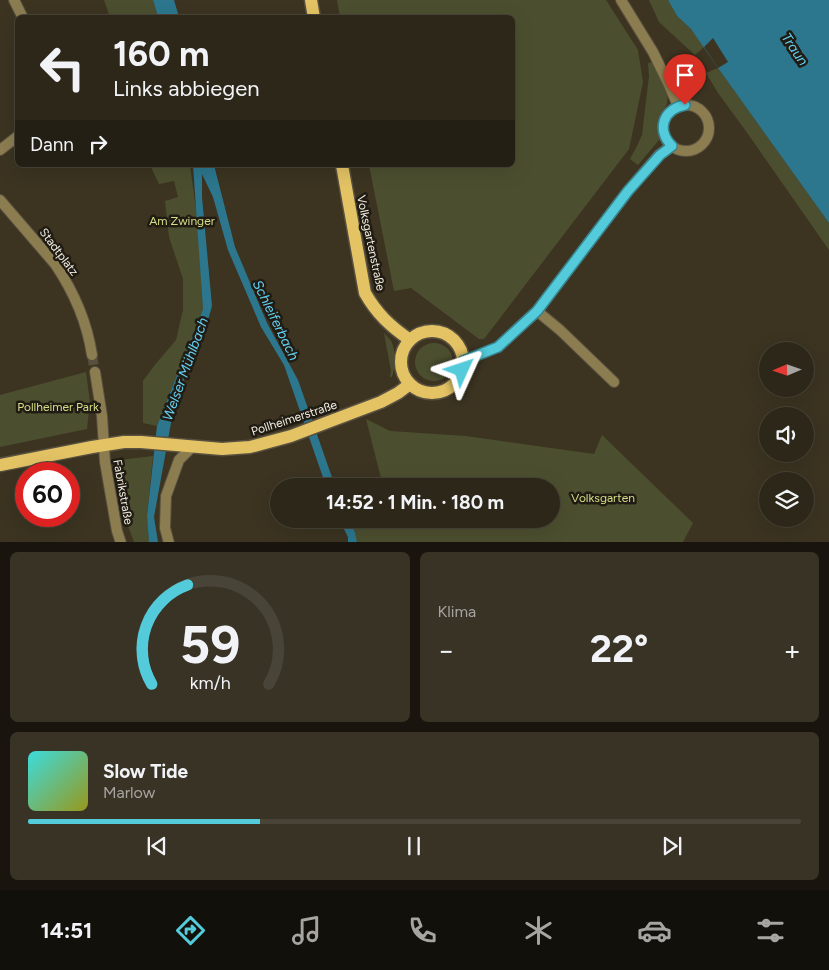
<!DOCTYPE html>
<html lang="de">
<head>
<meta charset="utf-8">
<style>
	:root { --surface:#2d2719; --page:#393326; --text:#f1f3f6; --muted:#a7a5a2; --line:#484438; --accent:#53cbdb }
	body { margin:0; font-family:Figtree,sans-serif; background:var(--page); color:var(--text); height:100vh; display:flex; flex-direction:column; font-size:19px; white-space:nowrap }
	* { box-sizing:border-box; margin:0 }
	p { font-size:16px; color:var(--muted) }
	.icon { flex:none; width:28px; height:28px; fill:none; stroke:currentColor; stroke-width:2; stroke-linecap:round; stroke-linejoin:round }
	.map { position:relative; height:542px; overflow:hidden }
	.panel { display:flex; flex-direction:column; gap:10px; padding:10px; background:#19150e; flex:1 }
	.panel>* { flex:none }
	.banner { position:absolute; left:15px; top:15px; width:500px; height:152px; border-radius:8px; box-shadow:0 5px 20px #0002,0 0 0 1px var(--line); background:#2d2719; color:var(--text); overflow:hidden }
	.needle { width:32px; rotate:268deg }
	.buttons { position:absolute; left:759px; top:342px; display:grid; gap:10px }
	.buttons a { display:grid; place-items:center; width:55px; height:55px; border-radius:50%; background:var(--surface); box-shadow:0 5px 20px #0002,0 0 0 1px var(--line); font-size:25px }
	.speed { position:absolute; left:15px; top:462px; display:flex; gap:10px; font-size:25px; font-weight:700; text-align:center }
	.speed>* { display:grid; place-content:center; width:65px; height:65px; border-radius:50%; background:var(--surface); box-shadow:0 5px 20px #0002,0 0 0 1px var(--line); line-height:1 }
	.speed .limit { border:8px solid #d22; background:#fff; color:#111 }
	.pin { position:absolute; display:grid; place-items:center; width:42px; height:42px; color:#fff; margin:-51px -21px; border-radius:50% 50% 50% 0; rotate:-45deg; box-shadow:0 0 5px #0007 }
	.pin .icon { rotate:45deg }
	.me { position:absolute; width:55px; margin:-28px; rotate:48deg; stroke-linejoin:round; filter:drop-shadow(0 0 4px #0008) }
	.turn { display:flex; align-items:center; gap:18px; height:105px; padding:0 15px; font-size:22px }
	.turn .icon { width:65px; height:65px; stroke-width:2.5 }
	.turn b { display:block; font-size:35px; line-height:42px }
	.then { display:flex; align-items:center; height:48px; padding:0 15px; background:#0003; gap:10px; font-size:19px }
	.big { font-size:38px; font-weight:700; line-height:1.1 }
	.panel .widget { flex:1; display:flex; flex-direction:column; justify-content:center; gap:8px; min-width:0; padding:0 18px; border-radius:8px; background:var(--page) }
	.panel .dial { align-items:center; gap:0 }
	.dial svg { height:130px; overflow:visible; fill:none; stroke:var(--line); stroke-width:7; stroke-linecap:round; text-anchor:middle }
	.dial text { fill:var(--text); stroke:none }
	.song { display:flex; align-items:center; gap:15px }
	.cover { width:60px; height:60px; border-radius:8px; background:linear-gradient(135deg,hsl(180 70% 55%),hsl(60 70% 35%)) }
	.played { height:5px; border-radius:2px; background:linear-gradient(90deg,var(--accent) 30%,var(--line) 30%) }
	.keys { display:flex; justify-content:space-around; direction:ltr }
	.heat { display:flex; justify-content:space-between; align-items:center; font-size:28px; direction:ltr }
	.panel .tiles { flex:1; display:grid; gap:10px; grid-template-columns:1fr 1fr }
	.widget:last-child { grid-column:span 2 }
	.trip { position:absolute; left:270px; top:478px; width:290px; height:50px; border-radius:25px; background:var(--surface); box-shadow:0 5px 20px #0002,0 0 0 1px var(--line); font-weight:700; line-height:50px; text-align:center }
	.tab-bar { display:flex; height:80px; justify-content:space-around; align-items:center; background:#12100a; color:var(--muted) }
	.tab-bar .icon { width:35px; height:35px }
	.tab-bar .current { color:var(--accent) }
	.tab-bar b { font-size:22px; color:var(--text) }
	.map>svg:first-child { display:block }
	.green { fill:#4c4f2f }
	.water { fill:#2c778e }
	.pier { fill:#3c3421 }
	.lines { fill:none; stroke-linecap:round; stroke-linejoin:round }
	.street-tunnel { stroke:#57503e; stroke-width:10; stroke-dasharray:10 5; stroke-linecap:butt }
	.street-casing { stroke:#595140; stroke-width:12 }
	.primary-casing { stroke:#595140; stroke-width:15 }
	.street { stroke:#8c7d51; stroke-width:10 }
	.primary { stroke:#e4c365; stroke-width:12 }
	.route-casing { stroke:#36848e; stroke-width:12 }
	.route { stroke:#53cbdb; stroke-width:9 }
	.labels { text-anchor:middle; stroke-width:5; stroke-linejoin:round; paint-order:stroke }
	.park-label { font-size:12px; fill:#d6de87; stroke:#201c13 }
	.street-label { font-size:12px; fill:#f1ece0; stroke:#201c13 }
	.water-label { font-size:14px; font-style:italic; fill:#63d0f3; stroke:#201c13 }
</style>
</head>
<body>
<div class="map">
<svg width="829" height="543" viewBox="0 0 829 543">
	<rect width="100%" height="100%" fill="#3c3421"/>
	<!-- green -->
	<g class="green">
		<polygon points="104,0 153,0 158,17 110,17"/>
		<polygon points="337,0 606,0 638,50 643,82 629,149 484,339 479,339 411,288 394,291 369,165 512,165 512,18 340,17"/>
		<polygon points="649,0 668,0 677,16 691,29 704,47 695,55 659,22"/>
		<polygon points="654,62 668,92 667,104 658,121 659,140 638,165 630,159 637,146 642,135 649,76 648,63"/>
		<polygon points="718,68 829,223 829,250 748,134 718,93 706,73"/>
		<polygon points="150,165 190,165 198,224 203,309 157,426 143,423 143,381 154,366 176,340 183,310 183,279 169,237 165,201 178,197 174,181 159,184"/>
		<path d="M384,333C387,336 391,340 392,343C396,352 395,368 392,377H390L391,371Z"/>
		<circle cx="434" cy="362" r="19"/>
		<polygon points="86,372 90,402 87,429 0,447 0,395"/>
		<polygon points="366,419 390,431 466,436 594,454 602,435 693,523 683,542 357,543 355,532 348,519 551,519 551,486 383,486"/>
		<polygon points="153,456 147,516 149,542 134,542 121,507 120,460"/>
	</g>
	<!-- water -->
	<g class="water">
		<polygon points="153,0 174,0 179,17 158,17"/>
		<polygon points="668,0 829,0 829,223 718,68 691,29 677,16"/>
		<polygon points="193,165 214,165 235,247 267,323 298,380 335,486 326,486 284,365 261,327 228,250 213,197 202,174 202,197 212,306 205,330 182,384 171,423 154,517 158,542 149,543 147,516 157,426 203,309"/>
		<polygon points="339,519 348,519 355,532 357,542 348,542 348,537"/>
	</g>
	<!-- pier -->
	<polygon class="pier" points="713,38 728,62 718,68 704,47"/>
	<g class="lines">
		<!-- street-tunnel -->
		<polyline class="street-tunnel" points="92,355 95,372"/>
		<!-- street casing -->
		<g class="street-casing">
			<g id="street">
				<polyline points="14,0 23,18"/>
				<polyline points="621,0 653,52 669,85 678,106"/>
				<circle cx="686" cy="128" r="23"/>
				<polyline points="0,150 18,136"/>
				<path d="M0,200L55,264C74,292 87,322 92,355"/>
				<polyline points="537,311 560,330 614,382"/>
				<polyline points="463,361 498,347 537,311 628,191 659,155 672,146"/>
				<polyline points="95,372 102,416 105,462 117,531 121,543"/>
				<polyline points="169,543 165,528 166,496 179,460 192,447"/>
			</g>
		</g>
		<!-- primary casing -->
		<g class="primary-casing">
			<g id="primary">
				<polyline points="311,0 314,18"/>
				<path d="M342,165L365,293C377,314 390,326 410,340"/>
				<circle cx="432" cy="362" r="31"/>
				<polyline points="0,465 92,447 124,442 141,442 222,449 250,447 291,436 381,402 398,393 410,384"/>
			</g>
		</g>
		<!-- street -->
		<use href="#street" class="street"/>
		<!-- primary -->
		<use href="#primary" class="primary"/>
	</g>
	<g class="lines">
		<!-- route casing -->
		<g class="route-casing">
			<path id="route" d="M462,370L463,361L498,347L537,311L628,191L660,155L672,146C656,130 663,109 685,105"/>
		</g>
		<!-- route -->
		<use href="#route" class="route"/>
	</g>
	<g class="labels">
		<!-- park labels -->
		<g class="park-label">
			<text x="182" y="225">Am Zwinger</text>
			<text x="58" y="411">Pollheimer Park</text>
			<text x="603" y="502">Volksgarten</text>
		</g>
		<!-- street labels -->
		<g class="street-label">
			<text transform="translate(371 243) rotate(78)" y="4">Volksgartenstraße</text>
			<text transform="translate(59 252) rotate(53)" y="4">Stadtplatz</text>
			<text transform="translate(294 418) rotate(-18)" y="4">Pollheimerstraße</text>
			<text transform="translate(123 492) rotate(80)" y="4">Fabrikstraße</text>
		</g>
		<!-- water labels -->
		<g class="water-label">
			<text transform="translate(795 49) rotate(56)" y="5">Traun</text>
			<text transform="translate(276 320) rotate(64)" y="5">Schleiferbach</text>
			<text transform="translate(185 369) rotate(-70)" y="5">Welser Mühlbach</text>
		</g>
	</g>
</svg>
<div class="buttons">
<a><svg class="needle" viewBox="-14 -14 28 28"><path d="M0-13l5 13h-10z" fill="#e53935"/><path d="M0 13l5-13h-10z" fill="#a7a5a2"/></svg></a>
<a><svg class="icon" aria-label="sound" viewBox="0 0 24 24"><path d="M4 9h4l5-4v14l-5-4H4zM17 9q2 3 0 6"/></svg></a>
<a><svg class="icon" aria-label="layers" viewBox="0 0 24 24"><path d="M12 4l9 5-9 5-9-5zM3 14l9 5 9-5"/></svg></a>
</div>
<div class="speed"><div class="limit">60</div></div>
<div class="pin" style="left:685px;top:105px;background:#d93025"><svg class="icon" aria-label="arrive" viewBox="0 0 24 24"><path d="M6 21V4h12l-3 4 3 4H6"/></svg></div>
<svg class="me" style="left:462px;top:370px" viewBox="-20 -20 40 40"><path d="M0-17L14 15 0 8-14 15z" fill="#53cbdb" stroke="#fff" stroke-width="4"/></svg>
<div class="trip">14:52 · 1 Min. · 180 m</div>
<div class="banner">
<div class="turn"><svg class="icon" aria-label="left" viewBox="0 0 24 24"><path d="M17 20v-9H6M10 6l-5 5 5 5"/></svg><div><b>160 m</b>Links abbiegen</div></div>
<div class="then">Dann<svg class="icon" aria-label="right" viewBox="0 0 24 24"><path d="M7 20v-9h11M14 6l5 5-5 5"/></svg></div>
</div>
</div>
<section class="panel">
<div class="tiles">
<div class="widget dial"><svg viewBox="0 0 100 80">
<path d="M14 69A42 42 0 1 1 86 69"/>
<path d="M14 69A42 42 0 0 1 36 8" stroke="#53cbdb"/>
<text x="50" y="56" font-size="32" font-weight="700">59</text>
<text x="50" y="72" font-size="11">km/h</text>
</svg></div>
<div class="widget"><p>Klima</p>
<div class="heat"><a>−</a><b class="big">22°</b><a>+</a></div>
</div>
<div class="widget">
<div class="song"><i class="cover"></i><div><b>Slow Tide</b><p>Marlow</p></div></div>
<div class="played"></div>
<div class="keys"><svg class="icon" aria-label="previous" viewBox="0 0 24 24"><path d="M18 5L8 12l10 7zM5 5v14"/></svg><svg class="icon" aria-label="pause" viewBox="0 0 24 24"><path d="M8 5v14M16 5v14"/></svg><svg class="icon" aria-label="next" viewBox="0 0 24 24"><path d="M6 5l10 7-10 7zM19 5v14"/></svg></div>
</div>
</div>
</section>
<nav class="tab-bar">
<b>14:51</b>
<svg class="icon current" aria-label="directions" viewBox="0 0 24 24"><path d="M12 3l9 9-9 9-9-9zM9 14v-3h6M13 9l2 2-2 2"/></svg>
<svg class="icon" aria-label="music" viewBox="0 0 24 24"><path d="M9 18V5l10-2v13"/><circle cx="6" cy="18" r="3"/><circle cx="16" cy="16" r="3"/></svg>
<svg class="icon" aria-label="phone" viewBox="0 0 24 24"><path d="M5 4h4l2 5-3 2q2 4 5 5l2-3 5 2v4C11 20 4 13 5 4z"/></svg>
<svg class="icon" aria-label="climate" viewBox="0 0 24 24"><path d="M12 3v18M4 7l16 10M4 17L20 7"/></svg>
<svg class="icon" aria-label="car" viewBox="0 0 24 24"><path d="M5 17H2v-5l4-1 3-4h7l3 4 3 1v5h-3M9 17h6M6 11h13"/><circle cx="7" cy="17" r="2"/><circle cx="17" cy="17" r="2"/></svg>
<svg class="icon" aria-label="filters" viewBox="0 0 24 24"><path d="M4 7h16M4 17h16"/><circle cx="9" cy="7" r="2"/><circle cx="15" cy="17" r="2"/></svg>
</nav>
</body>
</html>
